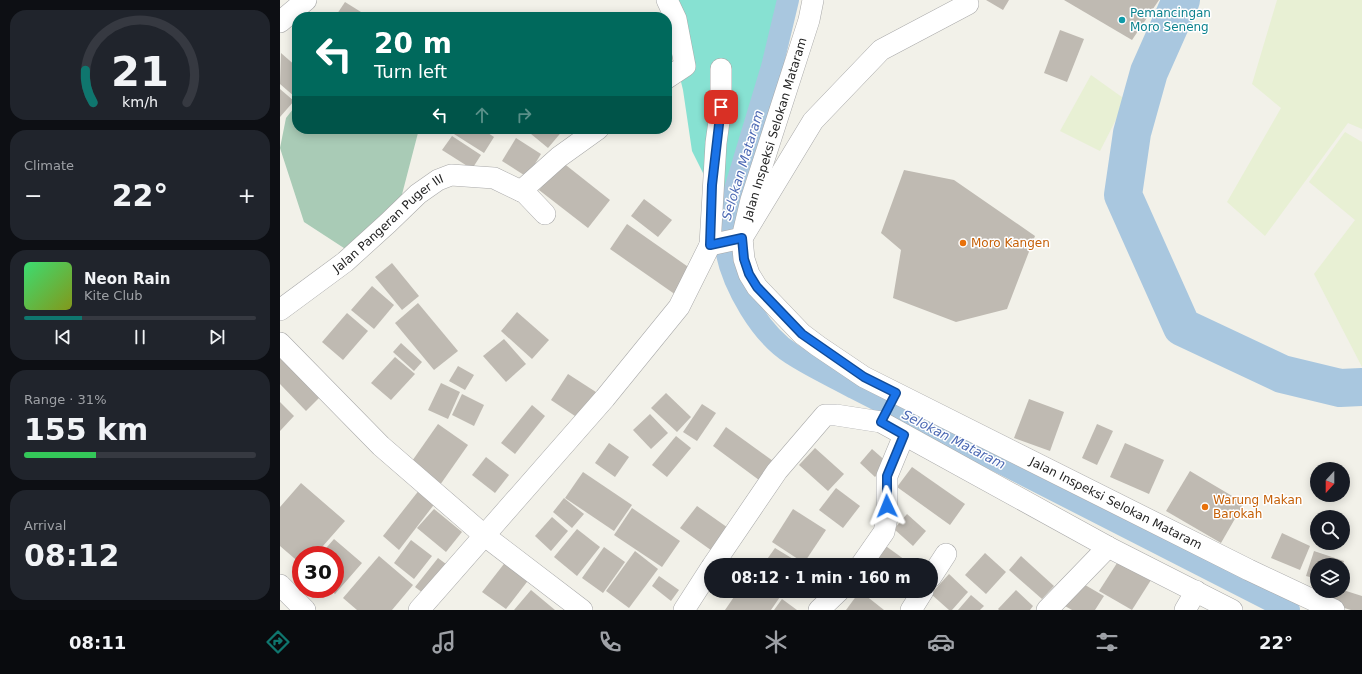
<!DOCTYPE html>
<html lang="en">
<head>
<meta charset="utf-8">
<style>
	:root { --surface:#171b24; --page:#20242c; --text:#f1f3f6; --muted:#9ea1a6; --line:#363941; --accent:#0f766e }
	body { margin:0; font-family:"DejaVu Sans",sans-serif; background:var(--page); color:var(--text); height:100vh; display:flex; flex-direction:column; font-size:15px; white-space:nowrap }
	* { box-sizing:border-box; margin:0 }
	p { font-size:13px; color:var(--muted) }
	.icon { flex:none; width:22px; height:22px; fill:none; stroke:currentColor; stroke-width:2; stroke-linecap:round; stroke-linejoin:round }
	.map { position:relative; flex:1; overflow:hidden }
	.drawer { display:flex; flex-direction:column; gap:10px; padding:10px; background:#0d0f14; width:280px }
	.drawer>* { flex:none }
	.guide { position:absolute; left:12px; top:12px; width:380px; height:122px; border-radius:16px; box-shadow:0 2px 10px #0003; background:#00695c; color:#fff; overflow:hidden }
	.needle { width:26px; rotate:201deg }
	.buttons { position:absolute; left:1030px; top:462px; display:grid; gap:8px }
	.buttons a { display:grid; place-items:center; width:40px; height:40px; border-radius:50%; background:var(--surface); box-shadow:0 2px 10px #0003; font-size:20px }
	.speed { position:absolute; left:12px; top:546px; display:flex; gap:8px; font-size:20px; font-weight:700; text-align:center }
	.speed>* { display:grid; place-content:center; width:52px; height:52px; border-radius:50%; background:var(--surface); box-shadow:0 2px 10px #0003; line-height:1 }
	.speed .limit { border:6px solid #d22; background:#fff; color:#111 }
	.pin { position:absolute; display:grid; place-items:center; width:34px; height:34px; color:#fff; margin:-17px; border-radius:8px; box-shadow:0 2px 6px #0006 }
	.me { position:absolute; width:44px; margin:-22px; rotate:358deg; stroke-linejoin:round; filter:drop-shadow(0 0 3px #0008) }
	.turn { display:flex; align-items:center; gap:14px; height:84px; padding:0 16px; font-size:18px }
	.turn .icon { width:52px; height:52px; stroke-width:2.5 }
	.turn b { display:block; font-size:28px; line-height:34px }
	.lanes { display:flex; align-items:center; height:38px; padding:0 16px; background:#0003; justify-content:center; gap:20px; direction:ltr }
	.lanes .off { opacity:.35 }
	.big { font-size:30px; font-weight:800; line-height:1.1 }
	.drawer .card { flex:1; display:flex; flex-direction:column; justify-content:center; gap:6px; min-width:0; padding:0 14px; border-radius:16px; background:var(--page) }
	.drawer .dial { align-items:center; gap:0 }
	.dial svg { height:104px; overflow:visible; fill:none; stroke:var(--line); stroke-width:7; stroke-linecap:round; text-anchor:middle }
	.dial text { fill:var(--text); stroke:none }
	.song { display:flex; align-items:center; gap:12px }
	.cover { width:48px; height:48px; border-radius:6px; background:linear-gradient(135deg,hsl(140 70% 55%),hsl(70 70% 35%)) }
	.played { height:4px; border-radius:2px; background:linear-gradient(90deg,var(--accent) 25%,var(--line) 25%) }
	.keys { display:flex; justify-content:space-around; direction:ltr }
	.heat { display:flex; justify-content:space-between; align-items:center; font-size:22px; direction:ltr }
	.charge { height:6px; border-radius:3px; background:linear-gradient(90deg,#34c759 31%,var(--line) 0) }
	.trip { position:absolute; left:424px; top:558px; width:234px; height:40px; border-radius:20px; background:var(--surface); box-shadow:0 2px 10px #0003; font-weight:800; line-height:40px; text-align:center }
	.menu { display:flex; height:64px; justify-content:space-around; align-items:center; background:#090b0e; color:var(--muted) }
	.menu .icon { width:28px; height:28px }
	.menu .current { color:var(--accent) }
	.menu b { font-size:18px; color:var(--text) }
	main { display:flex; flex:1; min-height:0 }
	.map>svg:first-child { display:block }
	.farmland { fill:#e8f0d4 }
	.cemetery { fill:#a9cbb6 }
	.pitch { fill:#87e1d2 }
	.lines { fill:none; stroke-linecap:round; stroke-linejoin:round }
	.canal { stroke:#a9c7df; stroke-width:22 }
	.river { stroke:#a9c7df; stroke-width:38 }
	.building { fill:#bfbab2 }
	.minor-casing { stroke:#a9a9a9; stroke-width:22 }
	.minor { stroke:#fff; stroke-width:21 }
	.route-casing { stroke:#114b97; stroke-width:10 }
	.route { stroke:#1a73e8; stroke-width:7 }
	.culture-dot { fill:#0f9aa8; stroke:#fff; stroke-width:1.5 }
	.food-dot { fill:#e8710a; stroke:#fff; stroke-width:1.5 }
	.labels { text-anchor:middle; stroke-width:3; stroke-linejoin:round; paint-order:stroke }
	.culture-label { font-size:12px; fill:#0d838f; stroke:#fff; text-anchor:start }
	.street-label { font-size:12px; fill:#222; stroke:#fff }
	.food-label { font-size:12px; fill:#c56008; stroke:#fff; text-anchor:start }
	.water-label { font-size:13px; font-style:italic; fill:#4c69b4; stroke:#fff }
</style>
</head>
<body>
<main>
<section class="drawer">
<div class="card dial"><svg viewBox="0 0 100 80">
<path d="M14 69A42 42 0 1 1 86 69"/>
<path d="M14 69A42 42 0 0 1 8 44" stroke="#0f766e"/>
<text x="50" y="56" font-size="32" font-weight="700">21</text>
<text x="50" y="72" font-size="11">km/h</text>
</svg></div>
<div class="card"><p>Climate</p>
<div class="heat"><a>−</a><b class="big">22°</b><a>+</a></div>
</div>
<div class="card">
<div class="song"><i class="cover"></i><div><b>Neon Rain</b><p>Kite Club</p></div></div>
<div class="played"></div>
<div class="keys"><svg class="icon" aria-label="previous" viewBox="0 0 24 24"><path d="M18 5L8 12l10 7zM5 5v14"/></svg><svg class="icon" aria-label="pause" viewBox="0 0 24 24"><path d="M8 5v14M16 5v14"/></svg><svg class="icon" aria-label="next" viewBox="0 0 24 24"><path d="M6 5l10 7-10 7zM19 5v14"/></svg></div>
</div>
<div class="card"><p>Range · 31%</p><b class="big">155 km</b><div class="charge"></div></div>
<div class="card"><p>Arrival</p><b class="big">08:12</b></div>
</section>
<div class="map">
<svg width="1082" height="610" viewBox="0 0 1082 610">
	<rect width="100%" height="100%" fill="#f2f1e9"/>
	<!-- farmland -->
	<g class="farmland">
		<polygon points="997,0 1082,0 1082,129 1068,123 985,236 947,202 1001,108 972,84"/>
		<polygon points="811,75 846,100 820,151 780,131"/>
		<polygon points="1065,132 1082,142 1082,367 1034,274 1075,220 1029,182"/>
	</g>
	<!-- cemetery -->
	<polygon class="cemetery" points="17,104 17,129 139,129 119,206 67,250 24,222 0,148 6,118"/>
	<!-- pitch -->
	<polygon class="pitch" points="381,0 502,0 442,211 412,151 403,90"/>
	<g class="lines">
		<!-- canal -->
		<path class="canal" d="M508,0L492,67L444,226C444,234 445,242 446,250C453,286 481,335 512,354C532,367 554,377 574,388L1009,610"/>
		<!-- river -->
		<polyline class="river" points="901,0 869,72 852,133 843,195 902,327 1002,374 1060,388 1082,387"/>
	</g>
	<!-- building -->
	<g class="building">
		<polygon points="706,0 729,0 723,10"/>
		<polygon points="784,0 879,0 852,40"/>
		<polygon points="65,2 89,17 55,17"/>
		<polygon points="780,30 804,39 787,82 764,73"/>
		<polygon points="1,53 17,67 17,94 15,97 0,84"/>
		<polygon points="0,89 14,101 0,117"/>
		<polygon points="177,129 202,129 214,137 204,153 174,134"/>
		<polygon points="245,129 284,129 268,148"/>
		<polygon points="172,136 201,155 192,169 162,150"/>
		<polygon points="236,138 261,154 247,177 222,161"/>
		<polygon points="282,162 330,200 308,228 259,190"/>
		<polygon points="624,170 674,180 755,236 727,309 676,322 613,298 621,250 601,233"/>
		<polygon points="364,199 392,220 378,237 351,216"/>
		<polygon points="347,224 414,271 396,295 330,249"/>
		<polygon points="112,263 139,296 122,310 95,277"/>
		<polygon points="92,286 114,305 94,329 71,310"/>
		<polygon points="138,303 178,351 154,370 115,323"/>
		<polygon points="237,312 269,340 252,359 221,331"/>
		<polygon points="67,313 88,331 63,360 42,342"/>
		<polygon points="224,339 246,364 226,382 203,356"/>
		<polygon points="121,343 142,362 134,371 113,352"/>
		<polygon points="0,357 40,397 26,411 0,384"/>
		<polygon points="115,357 135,374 111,400 91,383"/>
		<polygon points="178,366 194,375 185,390 169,381"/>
		<polygon points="288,374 319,394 301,420 271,400"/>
		<polygon points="161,383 180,392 168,419 148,410"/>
		<polygon points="386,393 411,417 397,432 371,408"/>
		<polygon points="182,394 204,405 194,426 172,415"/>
		<polygon points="749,399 784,412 770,451 734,438"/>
		<polygon points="0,402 14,416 0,431"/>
		<polygon points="422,404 436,413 417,441 403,432"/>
		<polygon points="252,405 265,416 235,454 221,443"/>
		<polygon points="370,414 388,433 371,449 353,430"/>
		<polygon points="158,424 188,445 160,485 130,464"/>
		<polygon points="817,424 833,431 817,465 802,458"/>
		<polygon points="446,427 493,461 479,480 433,446"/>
		<polygon points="396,436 411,448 387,477 372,465"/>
		<polygon points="329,443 349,457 335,477 315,463"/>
		<polygon points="845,443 884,460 869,494 830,477"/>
		<polygon points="535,448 564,474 548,491 519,465"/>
		<polygon points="592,449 608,463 595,477 580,463"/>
		<polygon points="206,457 229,475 215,493 192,475"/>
		<polygon points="632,467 685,504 670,525 617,487"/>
		<polygon points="910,471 964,503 941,543 886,511"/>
		<polygon points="303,472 352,505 334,531 285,498"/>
		<polygon points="21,483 65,521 35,555 21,555 21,564 0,546 0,507"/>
		<polygon points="556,488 580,506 563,528 539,510"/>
		<polygon points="140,489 156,502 119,550 103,536"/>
		<polygon points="284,498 304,514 292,528 273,512"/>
		<polygon points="417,506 451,530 435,553 400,528"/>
		<polygon points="352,508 400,541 382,567 334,535"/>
		<polygon points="154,509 182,532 166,552 137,528"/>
		<polygon points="513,509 546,530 524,563 492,542"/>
		<polygon points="627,514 646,531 633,546 614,529"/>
		<polygon points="272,517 288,531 271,551 255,536"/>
		<polygon points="297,529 320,547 297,576 274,557"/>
		<polygon points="1002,533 1030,546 1020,570 991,558"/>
		<polygon points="54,539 82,563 55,594 50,589 55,589 55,555 40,555"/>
		<polygon points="131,540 152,556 134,579 114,563"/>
		<polygon points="603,544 632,565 588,565"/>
		<polygon points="324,547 345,562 323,593 302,578"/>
		<polygon points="495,548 523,565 483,565"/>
		<polygon points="355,551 378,569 349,608 326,591"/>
		<polygon points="1034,551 1064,561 1063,565 1037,565 1037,579 1026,576"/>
		<polygon points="705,553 726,572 706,594 685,575"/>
		<polygon points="99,556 133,585 112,610 77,610 63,598"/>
		<polygon points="741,556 774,586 762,599 729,570"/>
		<polygon points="158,558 170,567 147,596 135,587"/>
		<polygon points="227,560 250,578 226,609 202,592"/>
		<polygon points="839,560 871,580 852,610 819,591"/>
		<polygon points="669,574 688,592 672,610 669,610 651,594"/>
		<polygon points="379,576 399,590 391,601 372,586"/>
		<polygon points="800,582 824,596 815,610 792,610 785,606"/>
		<polygon points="251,590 275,610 234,610"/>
		<polygon points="736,590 753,606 750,610 719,610 718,609"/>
		<polygon points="1063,590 1082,596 1082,610 1071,610 1044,602 1044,591"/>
		<polygon points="458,591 497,591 502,594 491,610 445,610"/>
		<polygon points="580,591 604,610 566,610"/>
		<polygon points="691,595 704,606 700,610 678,610"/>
		<polygon points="502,599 517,610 494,610"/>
	</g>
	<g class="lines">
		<!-- minor casing -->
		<g class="minor-casing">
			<g id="minor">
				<polyline points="387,0 396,19 405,66 387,78"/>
				<path id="s1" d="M533,0L529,20L471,200L462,238L464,259L469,274L477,287L522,334L538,346L584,377L969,570L1054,610"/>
				<polyline points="0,22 26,0"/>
				<polyline points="241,191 279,157 318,129"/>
				<polyline points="430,245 436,143 441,107 441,69"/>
				<path id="s2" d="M0,310L65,262L108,223L138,194L158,180L171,175L214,178L245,193L265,214"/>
				<polyline points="0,343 101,446 205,536 302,610"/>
				<polyline points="433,565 497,471 545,415 556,415 601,422 828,547 952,610"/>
				<polyline points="581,565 604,532 607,518 607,476 624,435"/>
				<polyline points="651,577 666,554"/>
				<polyline points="0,585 25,610"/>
				<polyline points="139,610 325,398 399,307 430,245 462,238 533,121 601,50 688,4"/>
				<polyline points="404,610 431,568"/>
				<polyline points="539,610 559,591"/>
				<polyline points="631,610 643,591"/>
				<polyline points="767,610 828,547"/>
				<polyline points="905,610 916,591"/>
			</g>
		</g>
		<!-- minor -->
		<use href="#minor" class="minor"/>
	</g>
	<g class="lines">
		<!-- route casing -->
		<g class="route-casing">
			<polyline id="route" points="441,107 432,185 430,245 462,238 464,259 469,274 477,287 522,334 584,377 616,393 601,422 624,435 607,476 607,506"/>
		</g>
		<!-- route -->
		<use href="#route" class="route"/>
	</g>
	<!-- markers -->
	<circle class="culture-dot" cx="842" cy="20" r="4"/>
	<g class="food-dot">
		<circle cx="683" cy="243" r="4"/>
		<circle cx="925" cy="507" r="4"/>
	</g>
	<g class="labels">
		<!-- culture labels -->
		<g class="culture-label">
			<text x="850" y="17">Pemancingan<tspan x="850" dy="14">Moro Seneng</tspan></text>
		</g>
		<!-- street labels -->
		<g class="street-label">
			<text transform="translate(495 129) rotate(-73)" y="4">Jalan Inspeksi Selokan Mataram</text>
			<text dy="4" stroke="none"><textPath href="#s2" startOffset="139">Jalan Pangeran Puger III</textPath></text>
			<text dy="4" stroke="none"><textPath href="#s1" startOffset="723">Jalan Inspeksi Selokan Mataram</textPath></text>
		</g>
		<!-- food labels -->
		<g class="food-label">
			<text x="691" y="247">Moro Kangen</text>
			<text x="933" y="504">Warung Makan<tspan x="933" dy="14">Barokah</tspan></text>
		</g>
		<!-- water labels -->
		<g class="water-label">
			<text transform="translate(462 165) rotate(-73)" y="5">Selokan Mataram</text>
			<text transform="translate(674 439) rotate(27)" y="5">Selokan Mataram</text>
		</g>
	</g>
</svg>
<div class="buttons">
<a><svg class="needle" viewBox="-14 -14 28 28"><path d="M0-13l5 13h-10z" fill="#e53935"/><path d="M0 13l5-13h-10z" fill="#9ea1a6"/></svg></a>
<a><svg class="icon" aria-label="search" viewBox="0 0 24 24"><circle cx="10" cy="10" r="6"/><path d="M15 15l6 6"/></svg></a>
<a><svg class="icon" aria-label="layers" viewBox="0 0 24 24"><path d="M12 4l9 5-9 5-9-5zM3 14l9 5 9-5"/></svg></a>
</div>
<div class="speed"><div class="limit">30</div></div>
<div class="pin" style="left:441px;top:107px;background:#d93025"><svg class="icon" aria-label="arrive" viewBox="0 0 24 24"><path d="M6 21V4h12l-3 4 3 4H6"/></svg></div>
<svg class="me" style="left:607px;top:506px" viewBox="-20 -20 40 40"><path d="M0-17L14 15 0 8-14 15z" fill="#1a73e8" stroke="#fff" stroke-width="4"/></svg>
<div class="trip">08:12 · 1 min · 160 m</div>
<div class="guide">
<div class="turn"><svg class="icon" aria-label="left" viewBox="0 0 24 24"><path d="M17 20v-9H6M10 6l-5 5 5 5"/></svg><div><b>20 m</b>Turn left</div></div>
<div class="lanes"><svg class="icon" aria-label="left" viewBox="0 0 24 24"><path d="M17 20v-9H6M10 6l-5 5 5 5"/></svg><svg class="icon off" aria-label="ahead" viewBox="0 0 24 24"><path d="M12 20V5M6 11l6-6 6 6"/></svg><svg class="icon off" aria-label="right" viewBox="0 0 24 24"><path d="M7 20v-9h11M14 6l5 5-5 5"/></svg></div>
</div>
</div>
</main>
<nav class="menu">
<b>08:11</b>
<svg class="icon current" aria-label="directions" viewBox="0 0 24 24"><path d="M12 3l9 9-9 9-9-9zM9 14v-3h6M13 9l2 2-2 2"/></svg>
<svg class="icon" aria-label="music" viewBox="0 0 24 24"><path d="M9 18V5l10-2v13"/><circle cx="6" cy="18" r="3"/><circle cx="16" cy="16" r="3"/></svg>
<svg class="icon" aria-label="phone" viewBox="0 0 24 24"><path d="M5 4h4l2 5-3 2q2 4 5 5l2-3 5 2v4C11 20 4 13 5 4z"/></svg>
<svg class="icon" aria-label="climate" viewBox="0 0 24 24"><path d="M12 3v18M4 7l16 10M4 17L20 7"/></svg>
<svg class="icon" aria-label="car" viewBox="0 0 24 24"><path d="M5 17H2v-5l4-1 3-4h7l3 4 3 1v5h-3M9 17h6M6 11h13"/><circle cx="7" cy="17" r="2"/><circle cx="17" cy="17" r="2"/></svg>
<svg class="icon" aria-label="filters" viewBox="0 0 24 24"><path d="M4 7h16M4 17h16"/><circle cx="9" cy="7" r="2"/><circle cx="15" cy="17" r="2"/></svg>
<b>22°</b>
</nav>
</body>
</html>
